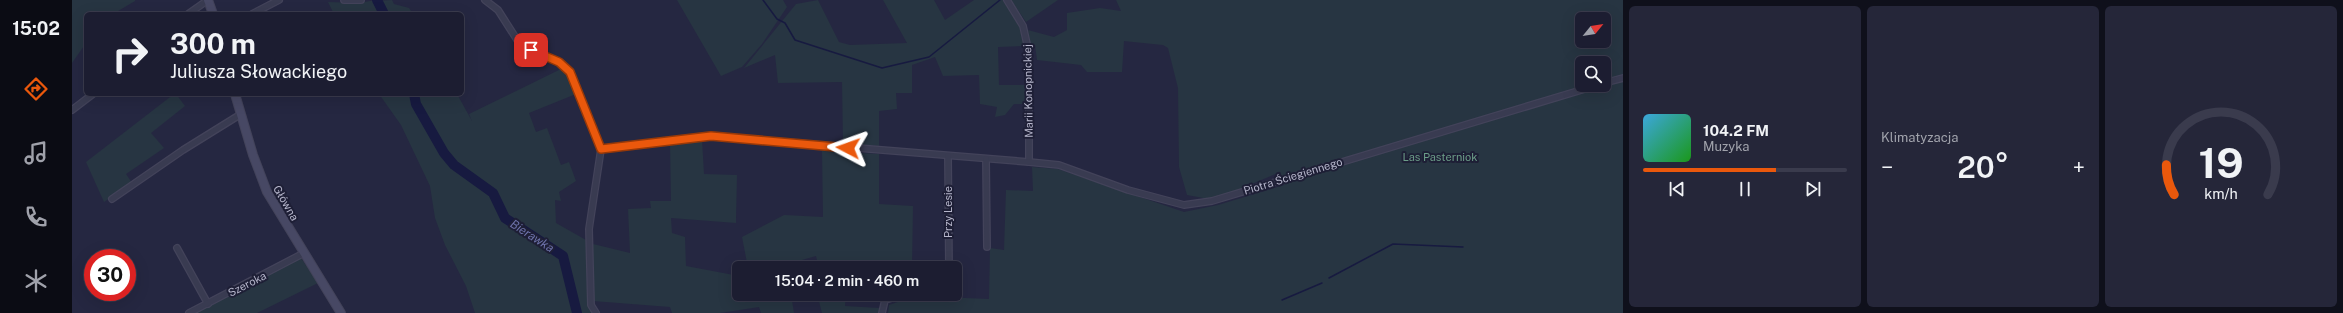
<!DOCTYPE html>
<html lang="pl">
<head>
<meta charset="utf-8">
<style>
	:root { --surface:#1c1d31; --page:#252639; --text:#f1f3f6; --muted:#a0a2ab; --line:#3a3b4d; --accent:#ea580c }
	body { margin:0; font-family:"Public Sans",sans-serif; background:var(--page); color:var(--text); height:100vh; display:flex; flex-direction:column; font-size:15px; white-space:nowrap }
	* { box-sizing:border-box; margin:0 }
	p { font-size:13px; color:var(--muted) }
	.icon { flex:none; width:22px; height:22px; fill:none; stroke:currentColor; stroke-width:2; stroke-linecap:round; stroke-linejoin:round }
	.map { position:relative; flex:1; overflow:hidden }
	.details { display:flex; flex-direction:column; gap:6px; padding:6px; background:#0f101b; width:720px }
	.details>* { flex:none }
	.guide { position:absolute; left:12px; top:12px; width:380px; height:84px; border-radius:6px; box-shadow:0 4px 16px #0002,0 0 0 1px var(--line); background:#1c1d31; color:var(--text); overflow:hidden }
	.needle { width:26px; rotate:60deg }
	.fabs { position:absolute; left:1503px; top:12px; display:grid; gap:8px }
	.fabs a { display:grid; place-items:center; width:36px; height:36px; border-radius:6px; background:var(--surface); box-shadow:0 4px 16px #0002,0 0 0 1px var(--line); font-size:20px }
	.speed { position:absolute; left:12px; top:249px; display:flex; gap:8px; font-size:20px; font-weight:700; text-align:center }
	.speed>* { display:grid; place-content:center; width:52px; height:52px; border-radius:50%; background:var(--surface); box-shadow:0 4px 16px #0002,0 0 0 1px var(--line); line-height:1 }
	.speed .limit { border:6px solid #d22; background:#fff; color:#111 }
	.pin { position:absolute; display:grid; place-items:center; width:34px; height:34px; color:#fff; margin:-17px; border-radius:8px; box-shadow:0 2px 6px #0006 }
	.me { position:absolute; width:44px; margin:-22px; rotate:274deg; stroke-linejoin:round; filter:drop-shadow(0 0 3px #0008) }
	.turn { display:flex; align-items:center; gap:14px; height:84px; padding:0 20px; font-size:18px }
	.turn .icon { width:52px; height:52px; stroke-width:2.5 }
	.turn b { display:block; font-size:28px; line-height:34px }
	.big { font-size:30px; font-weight:600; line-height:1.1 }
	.details .card { flex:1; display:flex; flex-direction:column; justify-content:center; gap:6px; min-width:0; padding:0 14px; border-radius:6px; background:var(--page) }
	.details .dial { align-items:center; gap:0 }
	.dial svg { height:104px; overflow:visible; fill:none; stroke:var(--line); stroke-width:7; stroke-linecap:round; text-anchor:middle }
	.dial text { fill:var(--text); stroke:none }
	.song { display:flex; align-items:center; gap:12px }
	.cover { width:48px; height:48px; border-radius:6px; background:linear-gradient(135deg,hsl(200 70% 55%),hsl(120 70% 35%)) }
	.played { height:4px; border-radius:2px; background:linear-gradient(90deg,var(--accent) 65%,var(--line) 65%) }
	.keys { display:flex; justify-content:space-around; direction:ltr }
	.heat { display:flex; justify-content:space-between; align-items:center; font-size:22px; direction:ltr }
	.details .tiles { flex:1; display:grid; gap:6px; grid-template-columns:repeat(3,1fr) }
	.trip { position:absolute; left:660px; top:261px; width:230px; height:40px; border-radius:6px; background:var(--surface); box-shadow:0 4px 16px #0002,0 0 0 1px var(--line); font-weight:600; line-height:40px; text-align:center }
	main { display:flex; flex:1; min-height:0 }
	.tab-bar { display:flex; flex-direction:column; width:72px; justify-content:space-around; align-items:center; background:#0b0c14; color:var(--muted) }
	.tab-bar .icon { width:28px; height:28px }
	.tab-bar .selected { color:var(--accent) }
	.tab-bar b { font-size:18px; color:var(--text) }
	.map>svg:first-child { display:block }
	.green { fill:#273542; fill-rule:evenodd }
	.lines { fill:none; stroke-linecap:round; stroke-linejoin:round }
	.stream { stroke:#171a40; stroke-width:1.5 }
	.river { stroke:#171a40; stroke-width:10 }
	.street-casing { stroke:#43435a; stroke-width:8 }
	.secondary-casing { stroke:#43435a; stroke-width:10 }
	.street { stroke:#393b51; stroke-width:5.5 }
	.secondary { stroke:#474864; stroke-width:8 }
	.route-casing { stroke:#983908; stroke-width:10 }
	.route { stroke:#ea580c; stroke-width:7 }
	.labels { text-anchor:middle; stroke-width:4; stroke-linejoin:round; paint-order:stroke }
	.street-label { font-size:11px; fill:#b6b6cb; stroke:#1e1f36 }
	.park-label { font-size:11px; fill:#6c9d88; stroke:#1e1f36 }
	.water-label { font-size:12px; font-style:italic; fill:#6e73ab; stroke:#1e1f36 }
</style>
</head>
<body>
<main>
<nav class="tab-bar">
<b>15:02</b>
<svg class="icon selected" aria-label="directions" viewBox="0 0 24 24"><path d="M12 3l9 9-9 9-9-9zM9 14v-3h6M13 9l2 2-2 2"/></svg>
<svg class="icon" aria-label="music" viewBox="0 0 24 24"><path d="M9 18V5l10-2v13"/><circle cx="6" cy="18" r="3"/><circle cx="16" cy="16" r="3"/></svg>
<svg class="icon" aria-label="phone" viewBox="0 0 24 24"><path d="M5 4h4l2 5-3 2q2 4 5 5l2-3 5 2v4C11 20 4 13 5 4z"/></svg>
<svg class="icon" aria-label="climate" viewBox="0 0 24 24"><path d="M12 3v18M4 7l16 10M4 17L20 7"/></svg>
</nav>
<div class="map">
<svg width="1551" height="313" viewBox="0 0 1551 313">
	<rect width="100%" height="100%" fill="#252741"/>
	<!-- green -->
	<g class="green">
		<polygon points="0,0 63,0 63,1 41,14 14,14 14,43 0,63"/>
		<polygon points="304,0 311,14 262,14 256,2 287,3"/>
		<polygon points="320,0 322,4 337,8 341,14 313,14 305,1"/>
		<polygon points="605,0 711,0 715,7 690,44 670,67 649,76"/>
		<polygon points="746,0 767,42 778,45 835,43 811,0 862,0 873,20 902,0 931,0 948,28 952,46 926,47 927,85 953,85 954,104 942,104 933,115 923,117 925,107 908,104 907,75 871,76 863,57 840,65 840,93 824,93 825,109 807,111 807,146 771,144 770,82 706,83 703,55 672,68 724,4"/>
		<polygon points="939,0 986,0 954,22"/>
		<path d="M1044,0H1551V313H816L817,305L849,294H866L869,297L917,299L918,248L932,250L934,190L961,191L960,167L986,169L1112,212L1146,205L1212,185L1208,172L1142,200L1115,195L1107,167L1106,88L1096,48L1091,45L1052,41L1050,72H1015L1009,65L965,60L963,45H958L956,30L982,37L995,30V13L1028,8L1049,11ZM1510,19H1532V41H1510ZM1510,63H1532V85H1510Z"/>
		<path d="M491,68L504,90V94L457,113L464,132L475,128L489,165L497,162L504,181L487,192L489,201L483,200L484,223L514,240L516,305L522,313H507L492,254L465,234L468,245L488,258L502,313H403L394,286L373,245L363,218L358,186L329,125L307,94H341C347,118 368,155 388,170L375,153L347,103L345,94H385L400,121L397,114Z"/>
		<polygon points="102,94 104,94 113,106 79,133 92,148 54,174 60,183 32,202 14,162"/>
		<polygon points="630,139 632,174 665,175 664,219 664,223 599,218 600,233 613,237 614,266 667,276 667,294 719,294 722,313 689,313 687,307 648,313 600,313 598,307 521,301 521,244 558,253 556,209 579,208 578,201 599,201 598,142"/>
		<polygon points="750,151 807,154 807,204 841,206 840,268 747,268 744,256 716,264 716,268 676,268 670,237 712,215 751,217"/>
		<polygon points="229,258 246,283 185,313 121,313"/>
		<polygon points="745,294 774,294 773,306 807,308 807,313 750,313"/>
	</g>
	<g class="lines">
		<!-- stream -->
		<g class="stream">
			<polyline points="691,0 705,19 713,23 723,40 810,68 857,57 928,0"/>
			<polyline points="1257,278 1321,244 1391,247"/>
			<polyline points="1210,300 1250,283"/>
		</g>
		<!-- river -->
		<g class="river">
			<polyline points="305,0 312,14"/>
			<polyline points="342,94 344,104 372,153 382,165 421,193 433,218 491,256 505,313"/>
		</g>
		<!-- street casing -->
		<g class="street-casing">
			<g id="street">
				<polyline points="272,0 289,0"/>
				<polyline points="413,0 426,10 449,46 487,62 498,72 529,149 517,229 519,305 524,313"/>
				<polyline points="935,0 951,26 957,53 957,162"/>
				<polyline points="116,14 136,0"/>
				<polyline points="180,14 207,0"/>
				<polyline points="1532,83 1551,78"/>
				<polyline points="0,110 21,94"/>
				<polyline points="529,149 639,136 957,162 987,165 1056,190 1112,205 1140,201 1526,85"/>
				<polyline points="876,156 877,268"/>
				<polyline points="914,159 915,247"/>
				<polyline points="40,199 111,150 169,114"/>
				<polyline points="105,248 136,304"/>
				<polyline points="117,313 232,253"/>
				<polyline points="810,313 813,300 834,294"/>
			</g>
		</g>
		<!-- secondary casing -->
		<g class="secondary-casing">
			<g id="secondary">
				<polyline points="136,0 141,14"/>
				<polyline points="163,94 181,155 195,192 269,313"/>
			</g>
		</g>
		<!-- street -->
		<use href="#street" class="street"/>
		<!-- secondary -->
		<use href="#secondary" class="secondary"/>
	</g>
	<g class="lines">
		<!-- route casing -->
		<g class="route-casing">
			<polyline id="route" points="459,50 487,62 498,72 529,149 639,136 776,148"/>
		</g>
		<!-- route -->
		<use href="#route" class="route"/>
	</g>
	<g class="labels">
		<!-- street labels -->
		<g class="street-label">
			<text transform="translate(956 91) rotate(-91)" y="4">Marii Konopnickiej</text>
			<text transform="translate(1221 176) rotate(-17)" y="4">Piotra Ściegiennego</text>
			<text transform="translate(214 203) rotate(60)" y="4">Główna</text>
			<text transform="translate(876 212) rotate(-90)" y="4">Przy Lesie</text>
			<text transform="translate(175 284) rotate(-27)" y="4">Szeroka</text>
		</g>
		<!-- park labels -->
		<g class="park-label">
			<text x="1368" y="161">Las Pasterniok</text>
		</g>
		<!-- water labels -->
		<g class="water-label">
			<text transform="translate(460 236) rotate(33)" y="4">Bierawka</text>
		</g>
	</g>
</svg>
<div class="fabs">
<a><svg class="needle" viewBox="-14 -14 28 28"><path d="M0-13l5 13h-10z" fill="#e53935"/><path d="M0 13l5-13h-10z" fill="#a0a2ab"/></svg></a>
<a><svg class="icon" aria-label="search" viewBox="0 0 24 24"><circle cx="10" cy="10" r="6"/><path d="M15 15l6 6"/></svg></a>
</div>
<div class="speed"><div class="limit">30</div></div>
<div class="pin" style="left:459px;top:50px;background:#d93025"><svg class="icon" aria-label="arrive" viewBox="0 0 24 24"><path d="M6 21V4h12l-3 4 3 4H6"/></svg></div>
<svg class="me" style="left:776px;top:148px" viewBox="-20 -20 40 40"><path d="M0-17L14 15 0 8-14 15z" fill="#ea580c" stroke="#fff" stroke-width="4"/></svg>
<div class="trip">15:04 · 2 min · 460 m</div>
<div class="guide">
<div class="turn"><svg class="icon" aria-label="right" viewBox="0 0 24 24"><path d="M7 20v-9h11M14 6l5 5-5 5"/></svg><div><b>300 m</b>Juliusza Słowackiego</div></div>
</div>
</div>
<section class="details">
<div class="tiles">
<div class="card">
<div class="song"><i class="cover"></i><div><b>104.2 FM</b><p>Muzyka</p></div></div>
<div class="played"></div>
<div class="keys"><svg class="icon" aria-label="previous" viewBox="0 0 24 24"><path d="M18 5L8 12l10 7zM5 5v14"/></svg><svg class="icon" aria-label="pause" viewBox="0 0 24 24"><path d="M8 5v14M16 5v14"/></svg><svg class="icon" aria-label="next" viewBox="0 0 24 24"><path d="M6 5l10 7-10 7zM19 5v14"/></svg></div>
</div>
<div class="card"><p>Klimatyzacja</p>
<div class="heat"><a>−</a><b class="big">20°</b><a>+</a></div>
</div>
<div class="card dial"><svg viewBox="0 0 100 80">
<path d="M14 69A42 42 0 1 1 86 69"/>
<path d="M14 69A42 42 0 0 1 8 46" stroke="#ea580c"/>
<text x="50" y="56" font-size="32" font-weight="700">19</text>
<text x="50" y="72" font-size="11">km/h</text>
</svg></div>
</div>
</section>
</main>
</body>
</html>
